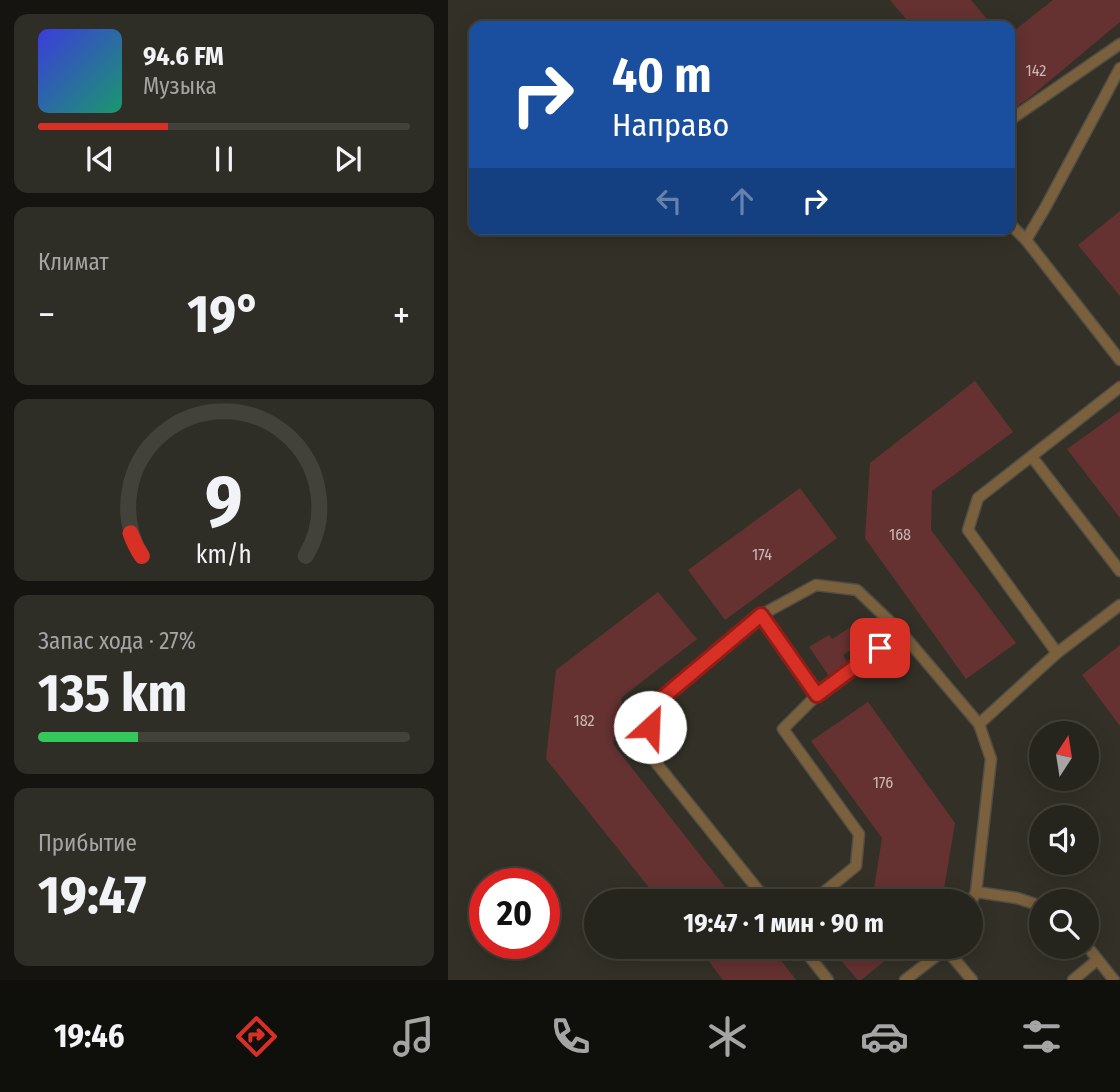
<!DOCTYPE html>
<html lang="ru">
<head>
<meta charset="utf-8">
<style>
	:root { --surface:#26251d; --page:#2e2d26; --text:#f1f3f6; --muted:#a4a5a4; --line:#42423b; --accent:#d93025 }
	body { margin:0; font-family:"Fira Sans Condensed",sans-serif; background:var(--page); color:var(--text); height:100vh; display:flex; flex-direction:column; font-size:26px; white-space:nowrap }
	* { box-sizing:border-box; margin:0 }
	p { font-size:23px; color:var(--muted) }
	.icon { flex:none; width:38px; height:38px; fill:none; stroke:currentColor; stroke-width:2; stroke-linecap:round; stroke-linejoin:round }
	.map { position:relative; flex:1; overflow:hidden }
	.side { display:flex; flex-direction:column; gap:14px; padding:14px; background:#151410; width:448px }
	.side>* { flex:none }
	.guide { position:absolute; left:21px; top:21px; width:546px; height:214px; border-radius:14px; box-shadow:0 4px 18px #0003,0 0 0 2px var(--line); background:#1a4fa0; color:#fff; overflow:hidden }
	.needle { width:46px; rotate:12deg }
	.controls { position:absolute; left:581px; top:721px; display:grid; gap:14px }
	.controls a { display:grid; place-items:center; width:70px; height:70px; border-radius:50%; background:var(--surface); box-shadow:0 4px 18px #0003,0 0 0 2px var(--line); font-size:35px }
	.speed { position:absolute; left:21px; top:868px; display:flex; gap:14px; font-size:35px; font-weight:700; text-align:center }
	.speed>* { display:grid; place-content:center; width:91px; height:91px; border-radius:50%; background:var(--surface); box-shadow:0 4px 18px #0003,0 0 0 2px var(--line); line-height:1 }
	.speed .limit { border:10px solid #d22; background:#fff; color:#111 }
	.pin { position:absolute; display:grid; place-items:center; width:60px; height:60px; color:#fff; margin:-30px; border-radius:14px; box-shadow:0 4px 10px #0006 }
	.me { position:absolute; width:77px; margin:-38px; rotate:25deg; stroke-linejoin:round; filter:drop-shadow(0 0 5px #0008) }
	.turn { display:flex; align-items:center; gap:24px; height:147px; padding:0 28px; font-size:32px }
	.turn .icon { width:91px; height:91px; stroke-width:2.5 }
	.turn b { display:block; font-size:49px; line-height:60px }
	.lanes { display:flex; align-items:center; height:66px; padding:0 28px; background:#0003; justify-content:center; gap:35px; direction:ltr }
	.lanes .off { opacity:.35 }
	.big { font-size:52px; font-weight:700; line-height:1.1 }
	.side .tile { flex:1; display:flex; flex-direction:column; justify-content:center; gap:10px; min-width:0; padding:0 24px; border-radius:14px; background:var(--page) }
	.side .dial { align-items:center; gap:0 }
	.dial svg { height:182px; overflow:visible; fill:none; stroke:var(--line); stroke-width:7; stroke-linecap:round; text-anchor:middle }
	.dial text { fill:var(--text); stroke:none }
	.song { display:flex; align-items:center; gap:21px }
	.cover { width:84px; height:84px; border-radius:10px; background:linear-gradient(135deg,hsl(240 70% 55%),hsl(160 70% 35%)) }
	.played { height:7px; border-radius:4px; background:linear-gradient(90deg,var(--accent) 35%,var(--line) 35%) }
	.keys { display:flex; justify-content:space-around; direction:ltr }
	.heat { display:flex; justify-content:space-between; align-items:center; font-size:38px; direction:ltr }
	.charge { height:10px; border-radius:5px; background:linear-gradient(90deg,#34c759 27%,var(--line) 0) }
	.trip { position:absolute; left:136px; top:889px; width:399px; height:70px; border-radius:35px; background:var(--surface); box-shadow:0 4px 18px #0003,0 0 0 2px var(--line); font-weight:700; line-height:70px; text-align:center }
	.tabs { display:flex; height:112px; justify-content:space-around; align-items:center; background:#0f0f0c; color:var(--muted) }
	.tabs .icon { width:49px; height:49px }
	.tabs .on { color:var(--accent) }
	.tabs b { font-size:32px; color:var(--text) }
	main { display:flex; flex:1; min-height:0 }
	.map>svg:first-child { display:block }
	.building { fill:#653131 }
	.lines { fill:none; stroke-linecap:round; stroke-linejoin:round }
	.service-casing { stroke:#504e45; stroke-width:13 }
	.service { stroke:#7b603d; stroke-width:10 }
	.route-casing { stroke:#8d1f18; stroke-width:18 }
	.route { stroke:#d93025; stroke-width:12 }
	.labels { text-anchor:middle; stroke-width:7; stroke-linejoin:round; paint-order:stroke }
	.number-label { font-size:16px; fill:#c8bab5 }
</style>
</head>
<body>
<main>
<section class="side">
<div class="tile">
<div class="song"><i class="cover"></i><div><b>94.6 FM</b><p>Музыка</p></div></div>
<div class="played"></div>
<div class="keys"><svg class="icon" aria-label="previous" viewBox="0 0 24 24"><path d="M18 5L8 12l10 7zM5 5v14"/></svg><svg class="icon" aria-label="pause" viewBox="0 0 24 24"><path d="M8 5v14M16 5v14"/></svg><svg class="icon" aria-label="next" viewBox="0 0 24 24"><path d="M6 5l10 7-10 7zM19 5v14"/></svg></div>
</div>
<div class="tile"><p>Климат</p>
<div class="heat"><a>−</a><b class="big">19°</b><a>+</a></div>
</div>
<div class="tile dial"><svg viewBox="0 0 100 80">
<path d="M14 69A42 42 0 1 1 86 69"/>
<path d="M14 69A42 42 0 0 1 9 59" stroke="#d93025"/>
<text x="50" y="56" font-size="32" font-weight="700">9</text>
<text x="50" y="72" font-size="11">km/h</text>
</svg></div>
<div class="tile"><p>Запас хода · 27%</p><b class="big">135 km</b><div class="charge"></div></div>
<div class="tile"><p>Прибытие</p><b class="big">19:47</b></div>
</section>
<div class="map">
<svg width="672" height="980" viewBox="0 0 672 980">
	<rect width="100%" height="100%" fill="#333127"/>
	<!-- building -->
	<g class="building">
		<polygon points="442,0 523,0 545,26 464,26"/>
		<polygon points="605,0 672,0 672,22 581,98 562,111 562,34"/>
		<polygon points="672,211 672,296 630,245"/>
		<polygon points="527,381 565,432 484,491 483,530 568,643 518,679 417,538 422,463"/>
		<polygon points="672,411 672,518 619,449"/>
		<polygon points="352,488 389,538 277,620 240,570"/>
		<polygon points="210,592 249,639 174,697 165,744 288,901 212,901 98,759 108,670"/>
		<polygon points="406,625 417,641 395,655 399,662 381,676 361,647 381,635 384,639"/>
		<polygon points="672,645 672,726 634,675"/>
		<polygon points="420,702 507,823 494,901 424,901 434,838 363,741"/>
		<polygon points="250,947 323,947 348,980 275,980"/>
		<polygon points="381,947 454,947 413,980 410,980"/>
	</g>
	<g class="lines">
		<!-- service casing -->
		<g class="service-casing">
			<g id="service">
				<polyline points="672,68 597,208 578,240 672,360"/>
				<polyline points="562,120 672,44"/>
				<polyline points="562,224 578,240"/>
				<polyline points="584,457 672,571"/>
				<polyline points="313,615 369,695"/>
				<polyline points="609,653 520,530 530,498 672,387"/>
				<polyline points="531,724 609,653 672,605"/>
				<polyline points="528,892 569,898 593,906"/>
				<polyline points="319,901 197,749 207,705 313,615 368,585 409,590 453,632 531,724 543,759 528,892 523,902"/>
				<polyline points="365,901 408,866 411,834 335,729 369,695 453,632"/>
				<polyline points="639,946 666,980"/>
				<polyline points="354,947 380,980"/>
				<polyline points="498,949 524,980"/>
				<polyline points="457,980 500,947"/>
				<polyline points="625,980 649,960"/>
			</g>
		</g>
		<!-- service -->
		<use href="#service" class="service"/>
	</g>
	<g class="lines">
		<!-- route casing -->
		<g class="route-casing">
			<polyline id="route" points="202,727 206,705 313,615 369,695 432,648"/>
		</g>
		<!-- route -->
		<use href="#route" class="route"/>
	</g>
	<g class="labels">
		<!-- number labels -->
		<g class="number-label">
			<text x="588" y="76">142</text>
			<text x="452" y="540">168</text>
			<text x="314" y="560">174</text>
			<text x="136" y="726">182</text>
			<text x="435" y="788">176</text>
		</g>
	</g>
</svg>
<div class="controls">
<a><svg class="needle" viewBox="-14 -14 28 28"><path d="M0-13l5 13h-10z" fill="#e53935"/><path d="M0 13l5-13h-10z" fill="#a4a5a4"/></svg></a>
<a><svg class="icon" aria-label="sound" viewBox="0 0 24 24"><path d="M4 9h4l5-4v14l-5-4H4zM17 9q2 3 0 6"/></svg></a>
<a><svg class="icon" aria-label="search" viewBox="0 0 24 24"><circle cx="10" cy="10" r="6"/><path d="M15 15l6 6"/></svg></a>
</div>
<div class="speed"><div class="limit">20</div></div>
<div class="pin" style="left:432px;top:648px;background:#d93025"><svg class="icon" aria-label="arrive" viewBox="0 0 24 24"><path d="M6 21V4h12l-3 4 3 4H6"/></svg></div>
<svg class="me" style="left:202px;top:727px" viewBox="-20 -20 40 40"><circle r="19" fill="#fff"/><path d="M0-13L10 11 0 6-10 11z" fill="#d93025"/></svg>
<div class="trip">19:47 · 1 мин · 90 m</div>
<div class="guide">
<div class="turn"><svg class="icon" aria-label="right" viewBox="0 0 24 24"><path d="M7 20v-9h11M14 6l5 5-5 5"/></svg><div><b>40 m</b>Направо</div></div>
<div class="lanes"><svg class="icon off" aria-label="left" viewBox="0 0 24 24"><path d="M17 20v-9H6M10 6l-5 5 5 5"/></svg><svg class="icon off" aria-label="ahead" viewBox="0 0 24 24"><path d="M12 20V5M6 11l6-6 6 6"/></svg><svg class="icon" aria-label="right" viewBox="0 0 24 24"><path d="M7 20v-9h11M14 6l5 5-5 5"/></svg></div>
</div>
</div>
</main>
<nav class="tabs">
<b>19:46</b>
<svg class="icon on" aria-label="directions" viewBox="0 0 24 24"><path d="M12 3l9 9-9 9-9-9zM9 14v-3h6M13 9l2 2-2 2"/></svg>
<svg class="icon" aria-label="music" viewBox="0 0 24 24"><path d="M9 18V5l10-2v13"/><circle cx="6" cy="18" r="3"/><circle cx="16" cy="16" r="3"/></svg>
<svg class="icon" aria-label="phone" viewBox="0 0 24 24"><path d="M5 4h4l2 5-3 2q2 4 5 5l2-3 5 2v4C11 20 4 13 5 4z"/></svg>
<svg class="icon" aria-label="climate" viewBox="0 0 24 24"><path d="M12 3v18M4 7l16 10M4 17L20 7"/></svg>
<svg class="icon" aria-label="car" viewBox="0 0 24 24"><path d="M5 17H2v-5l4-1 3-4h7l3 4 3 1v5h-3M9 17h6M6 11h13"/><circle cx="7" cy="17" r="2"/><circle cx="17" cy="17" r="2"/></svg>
<svg class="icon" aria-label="filters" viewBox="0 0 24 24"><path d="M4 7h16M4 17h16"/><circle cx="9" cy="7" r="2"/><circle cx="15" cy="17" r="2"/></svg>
</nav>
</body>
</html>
